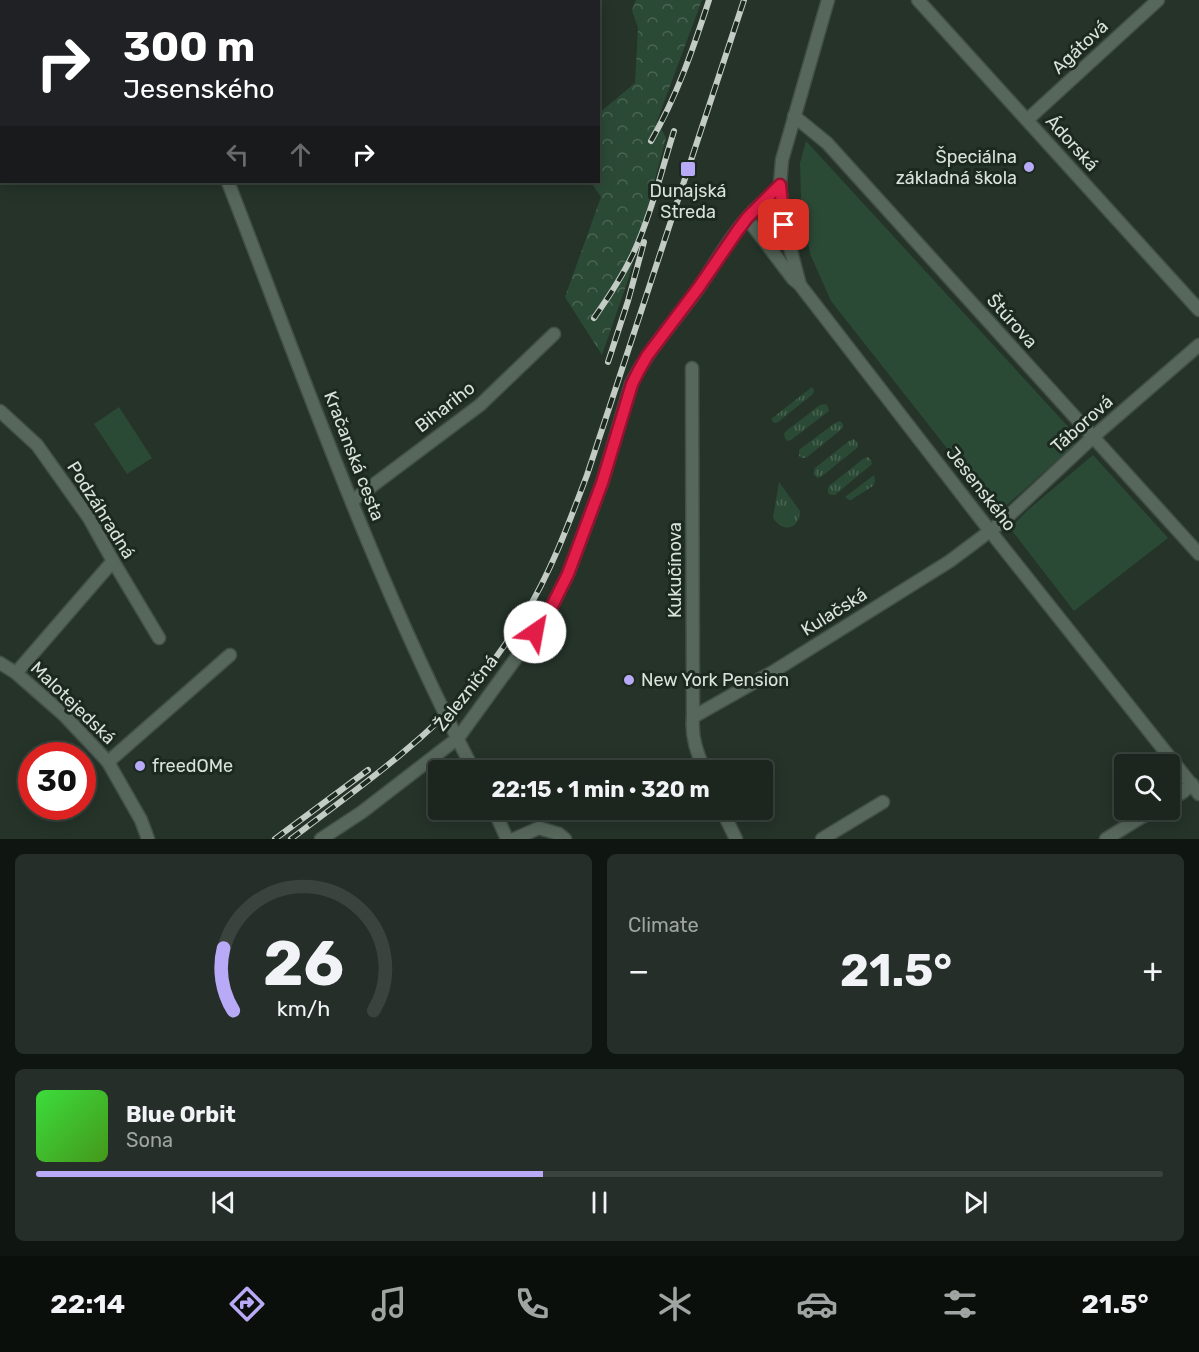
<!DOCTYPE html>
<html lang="en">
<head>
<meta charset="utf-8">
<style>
	:root { --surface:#1c261f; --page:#252e28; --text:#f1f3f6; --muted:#a0a5a4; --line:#3a433d; --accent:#b9aaf7 }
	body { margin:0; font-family:Rubik,sans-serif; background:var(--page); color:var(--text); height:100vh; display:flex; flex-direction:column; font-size:22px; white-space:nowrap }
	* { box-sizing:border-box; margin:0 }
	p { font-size:20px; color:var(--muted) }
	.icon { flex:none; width:33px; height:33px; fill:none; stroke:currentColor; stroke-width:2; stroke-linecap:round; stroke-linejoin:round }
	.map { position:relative; height:839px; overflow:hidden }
	.drawer { display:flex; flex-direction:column; gap:15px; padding:15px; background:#0f1511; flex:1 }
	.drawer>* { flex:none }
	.guide { position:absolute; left:0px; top:0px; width:600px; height:183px; box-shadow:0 3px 15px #0003,0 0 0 2px var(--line); background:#202124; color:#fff; overflow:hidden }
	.fabs { position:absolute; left:1114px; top:754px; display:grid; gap:12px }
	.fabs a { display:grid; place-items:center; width:66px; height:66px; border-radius:6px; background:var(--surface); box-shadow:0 3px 15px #0003,0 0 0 2px var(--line); font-size:30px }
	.speed { position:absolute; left:18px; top:742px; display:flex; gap:12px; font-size:30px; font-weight:700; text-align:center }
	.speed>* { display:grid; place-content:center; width:78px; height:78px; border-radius:50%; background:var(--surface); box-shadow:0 3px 15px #0003,0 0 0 2px var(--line); line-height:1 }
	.speed .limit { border:9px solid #d22; background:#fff; color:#111 }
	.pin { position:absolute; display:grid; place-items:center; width:51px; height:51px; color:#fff; margin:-26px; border-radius:12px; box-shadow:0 3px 9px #0006 }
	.me { position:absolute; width:66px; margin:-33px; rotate:33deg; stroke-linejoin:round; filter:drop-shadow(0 0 4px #0008) }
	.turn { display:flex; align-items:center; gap:21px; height:126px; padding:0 24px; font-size:27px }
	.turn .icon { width:78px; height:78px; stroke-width:2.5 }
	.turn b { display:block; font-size:42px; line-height:51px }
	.lanes { display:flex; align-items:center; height:57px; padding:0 24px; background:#0003; justify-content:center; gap:30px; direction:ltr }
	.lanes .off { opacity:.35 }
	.big { font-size:45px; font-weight:700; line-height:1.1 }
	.drawer .tile { flex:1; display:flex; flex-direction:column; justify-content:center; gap:9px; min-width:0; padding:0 21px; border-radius:9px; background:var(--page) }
	.drawer .dial { align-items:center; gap:0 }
	.dial svg { height:156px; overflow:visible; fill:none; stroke:var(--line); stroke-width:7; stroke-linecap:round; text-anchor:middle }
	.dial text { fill:var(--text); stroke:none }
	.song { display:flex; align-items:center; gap:18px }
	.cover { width:72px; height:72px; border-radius:9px; background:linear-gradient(135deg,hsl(120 70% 55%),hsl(100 70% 35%)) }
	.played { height:6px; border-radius:3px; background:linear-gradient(90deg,var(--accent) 45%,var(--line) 45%) }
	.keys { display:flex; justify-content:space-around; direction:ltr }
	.heat { display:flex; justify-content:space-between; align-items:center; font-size:33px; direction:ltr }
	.drawer .tiles { flex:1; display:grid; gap:15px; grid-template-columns:1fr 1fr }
	.tile:last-child { grid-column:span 2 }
	.trip { position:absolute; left:428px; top:760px; width:345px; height:60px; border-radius:6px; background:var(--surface); box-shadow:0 3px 15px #0003,0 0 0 2px var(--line); font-weight:700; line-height:60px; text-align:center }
	.dock { display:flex; height:96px; justify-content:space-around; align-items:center; background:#0b0f0c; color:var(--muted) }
	.dock .icon { width:42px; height:42px }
	.dock .current { color:var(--accent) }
	.dock b { font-size:27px; color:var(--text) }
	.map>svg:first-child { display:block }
	.grass { fill:url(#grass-tufts) }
	.forest { fill:url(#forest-crowns) }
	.green { fill:#2b4a36 }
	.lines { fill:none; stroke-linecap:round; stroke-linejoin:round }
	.minor-casing { stroke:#424f46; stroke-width:15 }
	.minor { stroke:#57675b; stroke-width:12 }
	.rail-casing { stroke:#c2ccc4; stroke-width:6 }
	.rail { stroke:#1b291f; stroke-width:4; stroke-dasharray:11; stroke-linecap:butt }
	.route-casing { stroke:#92132f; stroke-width:15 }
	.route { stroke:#e11d48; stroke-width:10 }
	.poi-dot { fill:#b9aaf7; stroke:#1b291f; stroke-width:2 }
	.labels { text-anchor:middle; stroke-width:6; stroke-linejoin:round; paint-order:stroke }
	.street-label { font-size:18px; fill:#d9e2db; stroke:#1b291f }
	.poi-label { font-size:18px; fill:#d9e2db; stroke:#1b291f; text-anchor:start }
</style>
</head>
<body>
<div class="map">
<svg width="1199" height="839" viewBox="0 0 1199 839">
	<defs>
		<pattern id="grass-tufts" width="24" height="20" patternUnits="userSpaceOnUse" patternTransform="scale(1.5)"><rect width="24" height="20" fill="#2b4a36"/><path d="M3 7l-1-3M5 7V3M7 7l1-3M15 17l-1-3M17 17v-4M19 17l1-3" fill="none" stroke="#496452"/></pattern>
		<pattern id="forest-crowns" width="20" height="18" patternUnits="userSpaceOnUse" patternTransform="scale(1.5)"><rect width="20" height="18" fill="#2b4a36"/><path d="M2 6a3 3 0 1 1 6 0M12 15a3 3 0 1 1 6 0" fill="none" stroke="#496452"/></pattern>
	</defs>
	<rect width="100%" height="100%" fill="#253329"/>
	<!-- grass -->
	<g class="grass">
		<polygon points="775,218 782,250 780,251 761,229"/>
		<polygon points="812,387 814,390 813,394 778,422 774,423 771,419"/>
		<polygon points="826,404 828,407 829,411 791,440 787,441 785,438 784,434 786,431 820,405"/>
		<polygon points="840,421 843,424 843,428 806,458 802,458 799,456 799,451 800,449 835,423"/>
		<path d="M854,439L857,442L858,447L821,477L817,478C814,475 813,472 815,468L849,441Z"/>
		<polygon points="868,457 871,460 872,464 835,495 831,495 828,493 828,488 829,486 863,459"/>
		<polygon points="874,475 875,481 873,486 851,500 849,500 845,497"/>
		<path d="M779,482L800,511C799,530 783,533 773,518Z"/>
	</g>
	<!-- forest -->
	<polygon class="forest" points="636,0 702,0 657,121 666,138 629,277 602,355 565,297 601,197 591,182 598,182 599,113 635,83 638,28 632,10"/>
	<!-- green -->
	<g class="green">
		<polygon points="806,141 1073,432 1074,445 998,513 831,301 810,254 801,198 800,163"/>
		<polygon points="119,407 152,458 127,474 94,424"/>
		<polygon points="1093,455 1168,538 1074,611 1010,528 1029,509"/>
	</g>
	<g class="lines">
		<!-- minor casing -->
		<g class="minor-casing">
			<g id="minor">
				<polyline points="157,0 158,2"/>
				<polyline points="828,0 782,160 780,185 784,225 800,285 990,531 1199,794"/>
				<polyline points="918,0 1199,310"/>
				<polyline points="115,2 117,0"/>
				<polyline points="392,2 394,0"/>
				<polyline points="0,91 2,92"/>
				<polyline points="794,116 827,143 1199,554"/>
				<polyline points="1027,120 1158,0"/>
				<polyline points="0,134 2,132"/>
				<path d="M228,182C305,380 375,582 474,771"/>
				<polyline points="747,218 793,279 798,283"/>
				<path d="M692,368L693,717C691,737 697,753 705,771"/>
				<polyline points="0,411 37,445 89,518 113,561 159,638"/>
				<polyline points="352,501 480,405 554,334"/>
				<polyline points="0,663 16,673 64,715 108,762 141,820 148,839"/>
				<polyline points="16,673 113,561"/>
				<polyline points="693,717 771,673 950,561 982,537 1003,521 1093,437 1199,345"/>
				<polyline points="108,762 230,655"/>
				<polyline points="1170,800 1183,792 1192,784"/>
				<polyline points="494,810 507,839"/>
				<polyline points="722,810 736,839"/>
				<path d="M321,839L362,812L458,738L548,614L568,574L602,483L631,384C649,348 677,319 700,286C715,264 729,238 747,218C757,206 770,197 780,185"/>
				<polyline points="514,839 539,828 559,834 565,839"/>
				<polyline points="822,839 883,802"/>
				<polyline points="1106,839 1153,810"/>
			</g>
		</g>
		<!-- minor -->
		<use href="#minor" class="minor"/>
		<!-- rail casing -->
		<g class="rail-casing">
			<g id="rail">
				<path d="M651,141C677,96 693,49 709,0"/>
				<path d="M594,318C608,298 622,277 633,254C651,215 661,172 674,131"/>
				<polyline points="608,362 628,301 644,242"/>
				<polyline points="275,839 368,770"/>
				<path d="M291,839C354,791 419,746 472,687C492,665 508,641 524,616C551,572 569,523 587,475L744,0"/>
			</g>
		</g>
		<!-- rail -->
		<use href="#rail" class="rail"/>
	</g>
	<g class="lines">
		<!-- route casing -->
		<g class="route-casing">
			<polyline id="route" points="535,632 548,614 568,574 602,483 632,384 638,372 647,356 699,287 738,230 747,218 780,185 784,225"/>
		</g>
		<!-- route -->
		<use href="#route" class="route"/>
	</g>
	<!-- markers -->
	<g class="poi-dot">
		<circle cx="1029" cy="167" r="6"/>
		<rect x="680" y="161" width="16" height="16" rx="3"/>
		<circle cx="629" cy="680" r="6"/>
		<circle cx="140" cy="766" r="6"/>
	</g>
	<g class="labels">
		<!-- street labels -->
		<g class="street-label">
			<text transform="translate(1080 47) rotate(-43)" y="6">Agátová</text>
			<text transform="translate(1072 143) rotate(48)" y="6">Ádorská</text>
			<text transform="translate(1012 321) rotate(48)" y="6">Štúrova</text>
			<text transform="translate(445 407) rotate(-38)" y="6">Bihariho</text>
			<text transform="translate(1082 424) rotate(-42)" y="6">Táborová</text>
			<text transform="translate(354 456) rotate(69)" y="6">Kračanská cesta</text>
			<text transform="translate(981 489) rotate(52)" y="6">Jesenského</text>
			<text transform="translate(101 510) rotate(58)" y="6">Podzáhradná</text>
			<text transform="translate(675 570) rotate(-90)" y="6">Kukučínova</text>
			<text transform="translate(834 612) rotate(-32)" y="6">Kulačská</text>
			<text transform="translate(466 693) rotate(-52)" y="6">Železničná</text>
			<text transform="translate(73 703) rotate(44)" y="6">Malotejedská</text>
		</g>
		<!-- poi labels -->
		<g class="poi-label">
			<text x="1017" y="163" text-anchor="end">Špeciálna<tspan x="1017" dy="21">základná škola</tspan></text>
			<text x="688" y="197" text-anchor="middle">Dunajská<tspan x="688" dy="21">Streda</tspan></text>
			<text x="641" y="686">New York Pension</text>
			<text x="152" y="772">freedOMe</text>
		</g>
	</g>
</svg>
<div class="fabs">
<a><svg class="icon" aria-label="search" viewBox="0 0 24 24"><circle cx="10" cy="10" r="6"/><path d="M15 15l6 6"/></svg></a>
</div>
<div class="speed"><div class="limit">30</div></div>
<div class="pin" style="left:784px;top:225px;background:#d93025"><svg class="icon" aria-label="arrive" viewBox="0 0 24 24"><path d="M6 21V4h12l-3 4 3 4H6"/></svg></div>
<svg class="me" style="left:535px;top:632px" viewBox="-20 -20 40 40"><circle r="19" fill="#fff"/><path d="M0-13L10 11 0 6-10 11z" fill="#e11d48"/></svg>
<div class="trip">22:15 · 1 min · 320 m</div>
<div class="guide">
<div class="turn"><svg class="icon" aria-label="right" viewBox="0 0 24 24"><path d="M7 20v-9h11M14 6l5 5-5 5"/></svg><div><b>300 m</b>Jesenského</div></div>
<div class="lanes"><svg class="icon off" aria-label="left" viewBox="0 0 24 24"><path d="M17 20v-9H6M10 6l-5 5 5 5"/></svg><svg class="icon off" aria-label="ahead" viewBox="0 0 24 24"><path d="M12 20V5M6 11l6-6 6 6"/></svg><svg class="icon" aria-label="right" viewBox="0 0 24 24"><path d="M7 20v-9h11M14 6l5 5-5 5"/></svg></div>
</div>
</div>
<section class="drawer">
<div class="tiles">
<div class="tile dial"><svg viewBox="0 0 100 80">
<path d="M14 69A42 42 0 1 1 86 69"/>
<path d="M14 69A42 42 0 0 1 9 37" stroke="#b9aaf7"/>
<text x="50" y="56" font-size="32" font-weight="700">26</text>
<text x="50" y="72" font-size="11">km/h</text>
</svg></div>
<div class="tile"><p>Climate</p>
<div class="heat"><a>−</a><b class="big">21.5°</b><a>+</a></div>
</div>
<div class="tile">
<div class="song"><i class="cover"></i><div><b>Blue Orbit</b><p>Sona</p></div></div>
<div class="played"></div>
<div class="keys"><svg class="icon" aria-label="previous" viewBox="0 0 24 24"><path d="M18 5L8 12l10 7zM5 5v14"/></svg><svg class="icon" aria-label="pause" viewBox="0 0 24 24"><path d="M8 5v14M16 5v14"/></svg><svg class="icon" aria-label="next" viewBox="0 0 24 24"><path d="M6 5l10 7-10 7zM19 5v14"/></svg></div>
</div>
</div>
</section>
<nav class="dock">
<b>22:14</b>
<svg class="icon current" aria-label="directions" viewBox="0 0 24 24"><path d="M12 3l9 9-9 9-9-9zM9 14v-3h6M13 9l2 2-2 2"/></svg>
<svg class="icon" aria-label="music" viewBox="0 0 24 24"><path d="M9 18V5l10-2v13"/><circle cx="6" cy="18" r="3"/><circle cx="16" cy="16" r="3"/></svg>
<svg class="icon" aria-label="phone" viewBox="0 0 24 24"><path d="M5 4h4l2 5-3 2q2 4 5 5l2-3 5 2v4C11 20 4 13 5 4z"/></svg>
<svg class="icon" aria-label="climate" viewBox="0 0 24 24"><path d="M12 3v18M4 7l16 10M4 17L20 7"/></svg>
<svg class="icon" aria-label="car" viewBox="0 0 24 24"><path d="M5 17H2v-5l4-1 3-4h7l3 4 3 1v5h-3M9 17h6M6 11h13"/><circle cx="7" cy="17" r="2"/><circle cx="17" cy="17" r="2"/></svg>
<svg class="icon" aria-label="filters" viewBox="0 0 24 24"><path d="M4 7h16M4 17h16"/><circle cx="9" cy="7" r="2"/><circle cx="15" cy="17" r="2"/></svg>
<b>21.5°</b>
</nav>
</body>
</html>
